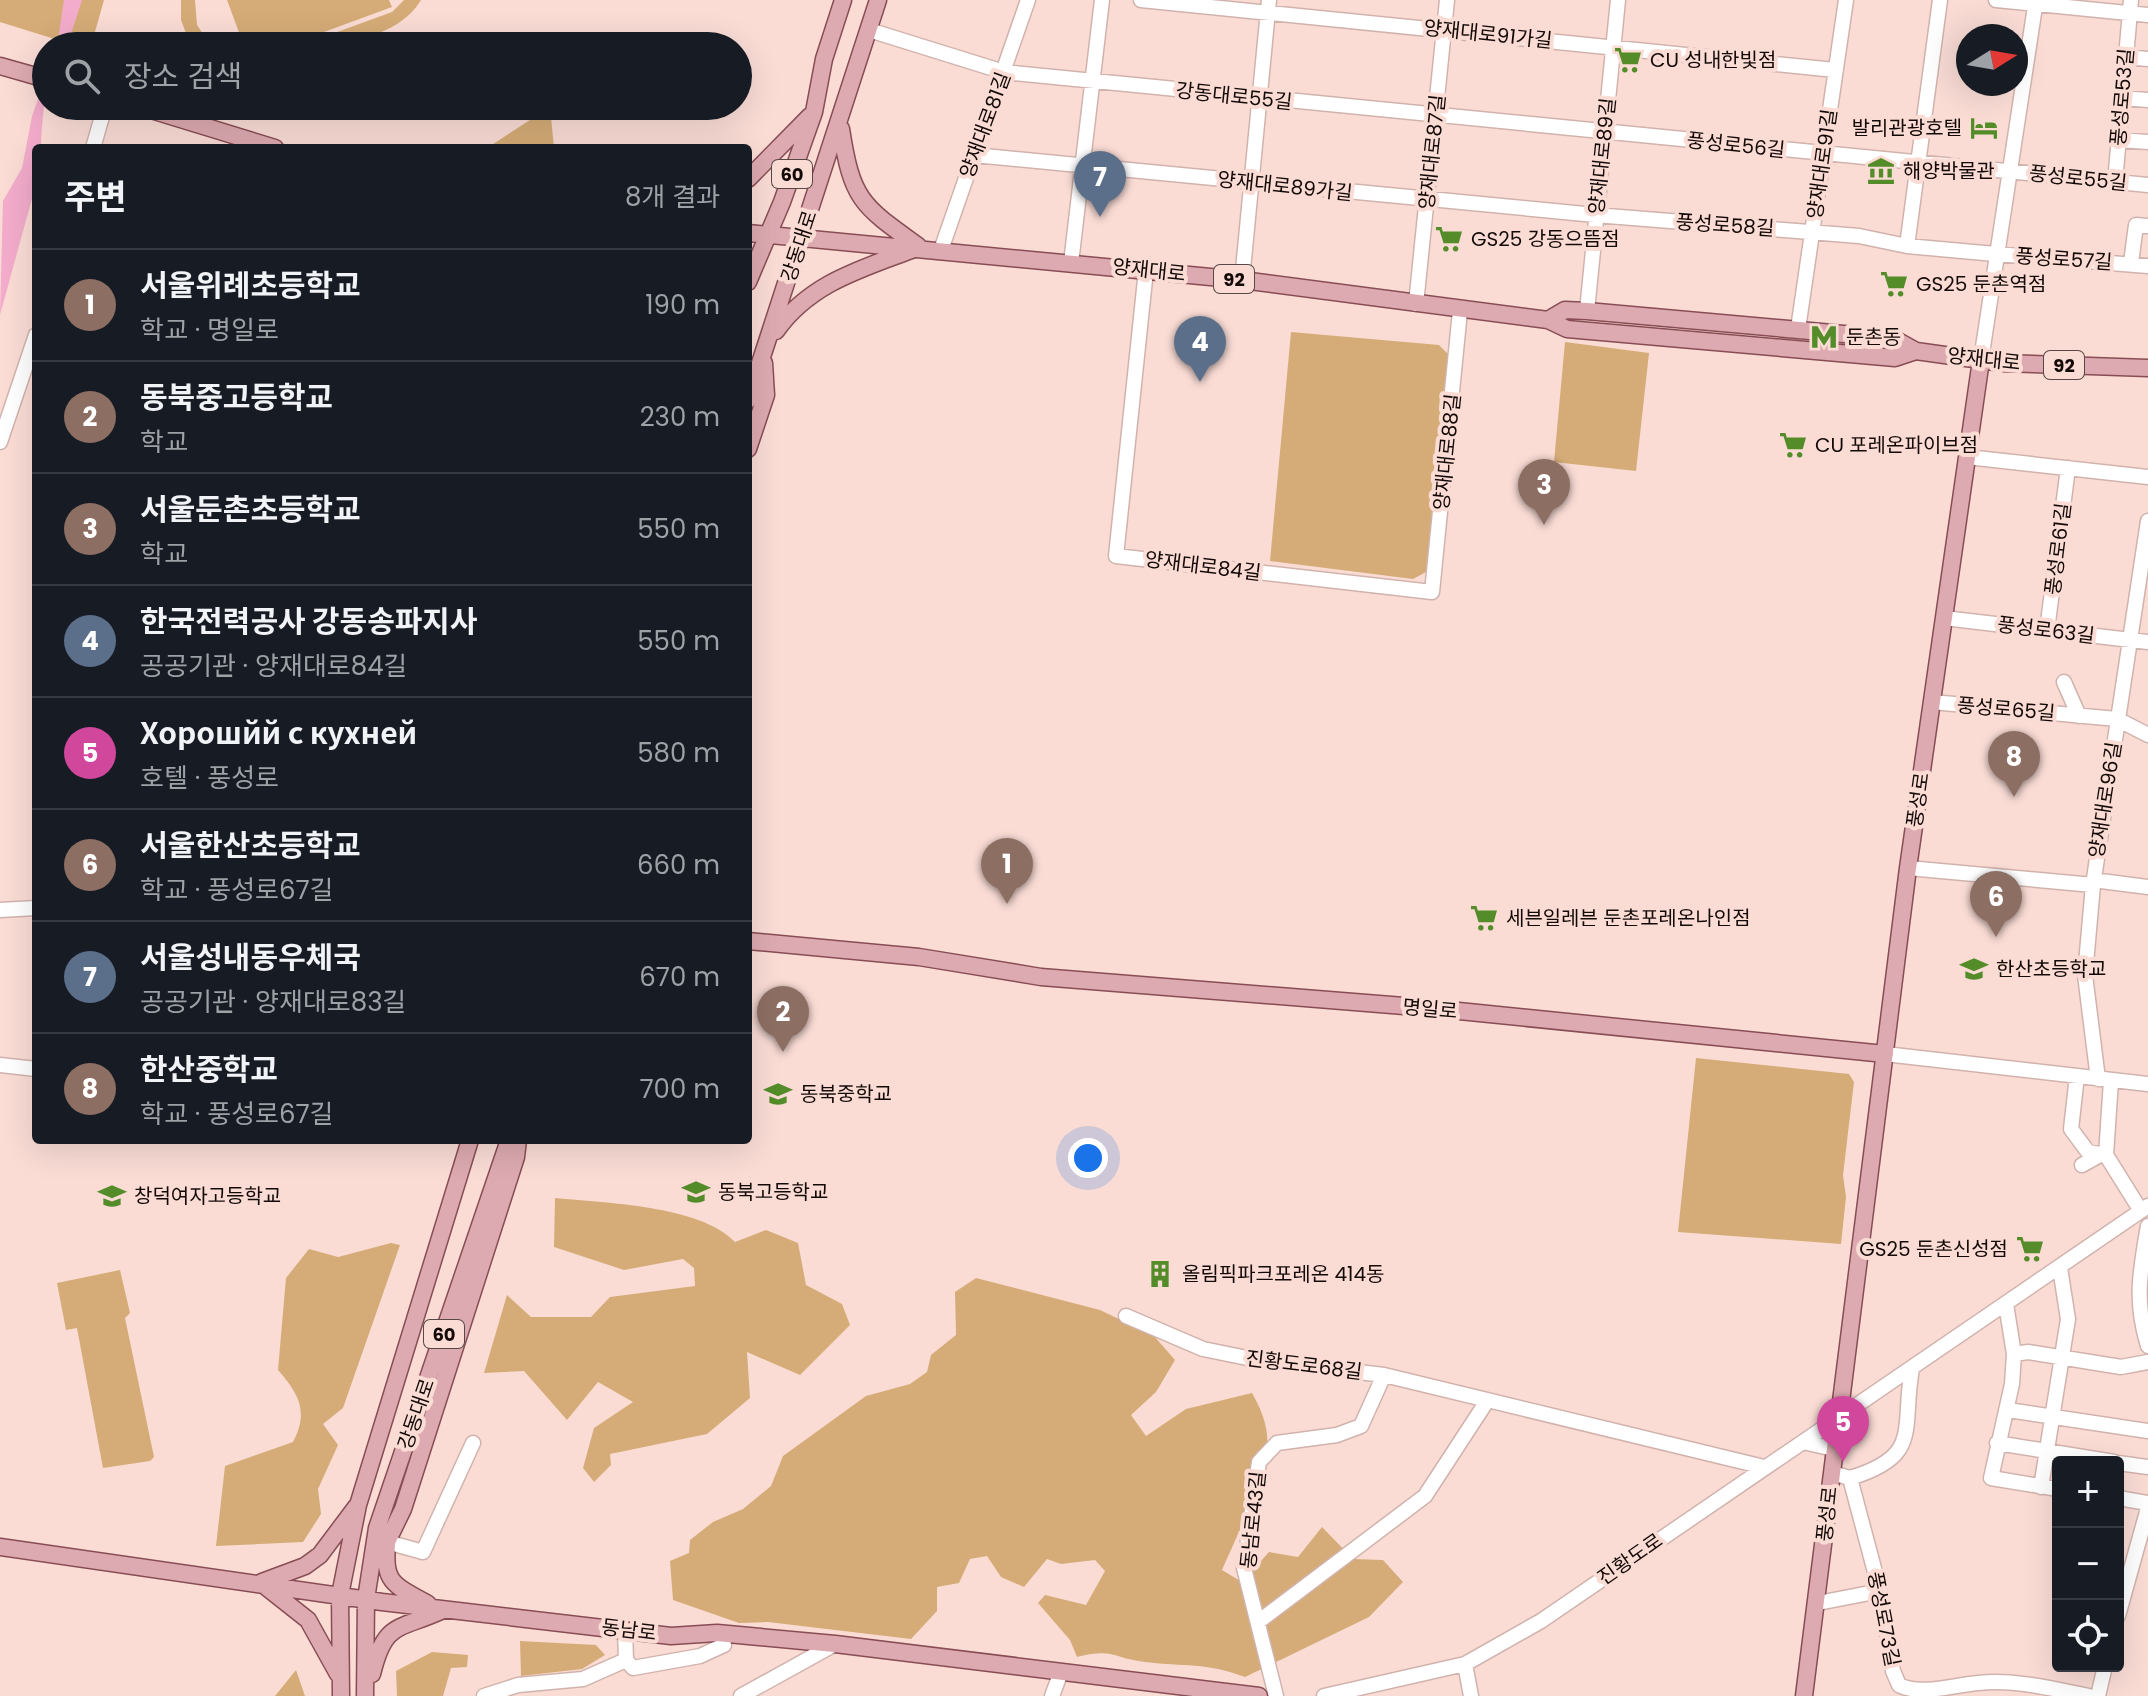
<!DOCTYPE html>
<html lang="ko">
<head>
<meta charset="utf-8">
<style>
  body { margin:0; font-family:Poppins,"Noto Sans KR",sans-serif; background:#20242c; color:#f1f3f6 }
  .controls { position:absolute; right:24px; bottom:24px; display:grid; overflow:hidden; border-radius:8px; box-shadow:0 8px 32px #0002 }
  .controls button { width:72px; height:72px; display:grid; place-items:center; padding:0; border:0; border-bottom:2px solid #363941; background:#171b24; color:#f1f3f6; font:40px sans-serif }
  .compass { position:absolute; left:1956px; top:24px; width:72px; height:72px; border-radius:50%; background:#171b24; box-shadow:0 8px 32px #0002; rotate:79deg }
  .you { position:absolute; left:1088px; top:1158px; width:28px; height:28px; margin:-20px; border:6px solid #fff; border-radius:50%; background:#1a73e8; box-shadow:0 0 0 12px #1a73e833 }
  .badge { display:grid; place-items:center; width:52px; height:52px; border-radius:50%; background:#1a73e8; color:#fff; font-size:26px; font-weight:700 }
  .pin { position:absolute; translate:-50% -66px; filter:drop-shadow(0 2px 4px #0008) }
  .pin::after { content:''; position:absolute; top:42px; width:28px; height:24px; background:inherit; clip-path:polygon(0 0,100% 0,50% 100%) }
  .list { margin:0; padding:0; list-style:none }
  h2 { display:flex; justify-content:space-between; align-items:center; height:104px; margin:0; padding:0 32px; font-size:34px }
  h2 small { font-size:26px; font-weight:400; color:#9ea1a6 }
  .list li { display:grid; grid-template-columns:52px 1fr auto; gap:24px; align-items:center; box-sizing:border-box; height:112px; padding:0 32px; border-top:2px solid #363941 }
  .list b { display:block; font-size:30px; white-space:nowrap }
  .list p { margin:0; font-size:26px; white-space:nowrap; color:#9ea1a6 }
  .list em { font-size:26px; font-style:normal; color:#9ea1a6 }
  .icon { flex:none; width:44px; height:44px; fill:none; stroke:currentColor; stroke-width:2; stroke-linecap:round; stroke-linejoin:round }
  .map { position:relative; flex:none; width:2148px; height:1696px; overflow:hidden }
  .search { position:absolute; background:#171b24; box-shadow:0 8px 32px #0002; left:32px; top:32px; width:720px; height:88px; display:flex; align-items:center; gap:20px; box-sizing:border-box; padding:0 28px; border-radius:44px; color:#9ea1a6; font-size:30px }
  .panel { position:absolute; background:#171b24; box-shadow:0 8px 32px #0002; left:32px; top:144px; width:720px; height:1000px; border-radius:8px }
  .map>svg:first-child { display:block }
  .green { fill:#d5ac77 }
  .water { fill:#f3accb }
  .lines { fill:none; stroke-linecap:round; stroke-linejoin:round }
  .minor-casing { stroke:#d1b3ad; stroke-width:17 }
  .major-casing { stroke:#884d54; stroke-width:19 }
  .minor { stroke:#fff; stroke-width:14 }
  .major { stroke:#ddaab1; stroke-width:16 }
  .labels { text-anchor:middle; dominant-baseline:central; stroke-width:8; stroke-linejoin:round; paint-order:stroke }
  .shield { fill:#fadcd5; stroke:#584845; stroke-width:2 }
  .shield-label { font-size:18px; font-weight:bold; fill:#130907 }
  .street-label { font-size:20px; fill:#130907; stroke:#fadcd5 }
  .poi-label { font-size:20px; fill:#130907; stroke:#fadcd5; text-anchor:start }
</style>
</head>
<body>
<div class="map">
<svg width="2148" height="1696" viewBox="0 0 2148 1696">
  <rect width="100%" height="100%" fill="#fadcd5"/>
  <path class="green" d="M0,0H104L91,46H77L0,22Z
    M181,0H195L197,25L211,46L190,44L181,20Z
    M227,0H389L392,7L286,46H244Z
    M404,0H421C399,38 339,46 299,46L392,12Z
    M550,107L554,148H487Z
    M1291,332L1439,345L1448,354L1426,572L1413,579L1270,561Z
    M1565,342L1649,353L1636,471L1554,462Z
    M1696,1058L1849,1074L1854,1082L1843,1175L1846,1197L1841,1244L1678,1232Z
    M555,1198C604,1203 700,1205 735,1242L766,1230L798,1243L806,1285L842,1304L850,1325L800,1375L747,1352L750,1398L707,1434L610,1454L611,1465L594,1482L583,1468L594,1428L633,1402L598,1382L567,1420L524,1371L484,1373L507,1295L531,1317H591L610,1297L695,1286L694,1268L683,1259L624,1270L554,1247Z
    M391,1243L400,1245L343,1408L323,1424L338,1445L318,1489L321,1514L303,1542L216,1546L225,1466L293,1442C309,1412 299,1394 278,1370L286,1278L309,1249L338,1257Z
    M120,1270L130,1313L125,1318L154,1457L150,1461L103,1468L77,1328L66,1330L57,1283Z
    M976,1278L1100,1310L1154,1336L1175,1360L1156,1392L1131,1415L1146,1436L1186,1409L1252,1393C1261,1409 1269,1427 1267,1447C1264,1481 1236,1538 1222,1570L1242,1582L1269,1552L1298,1557L1322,1527L1353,1559L1383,1560L1403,1582L1369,1617L1245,1677C1205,1662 1185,1667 1145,1662C1111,1658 1115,1648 1077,1657L1070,1640L1038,1603L1045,1595L1086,1605L1105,1571L1095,1560L1061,1564L1047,1559L1024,1587L1001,1577L987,1556L970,1559L959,1583L937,1587V1611L911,1639L768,1622L739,1623L673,1600L670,1561L689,1553L690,1540L713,1522L743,1509L771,1486L783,1456L866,1396L910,1384L927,1372L931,1355L956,1335L955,1292Z
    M520,1641L596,1645L605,1655L582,1669L521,1676Z
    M432,1652L468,1655L467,1667L451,1668L443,1696H397L396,1671Z
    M296,1670L305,1696H275Z"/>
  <path class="water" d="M64,0H82L67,46H57Z
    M46,77C46,102 41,122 41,148H36V184L0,315L3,201L22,168L32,116Z"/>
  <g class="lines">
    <g class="minor-casing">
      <path id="minor" d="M1141,0L1835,70
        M1996,0L2148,15
        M869,30L1004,72L2148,185
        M2126,57L2148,59
        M2122,98L2148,100
        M2119,140L2148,142
        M93,148L105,106
        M974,155L1595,215L1859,236L1907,246L1984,253L2148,266
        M2115,182L2131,0
        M1907,246L1940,0
        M941,250L1028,0
        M1071,263L1102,0
        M2131,263L2136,225L2148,226
        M1146,270L1116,556L1432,592L1460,311
        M1242,280L1269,0
        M1416,304L1447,0
        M1587,311L1618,0
        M1798,329L1846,0
        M1981,360L2036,0
        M0,442L36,335
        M1967,457L2148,477
        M1944,618L2148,642
        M2047,630L2068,468
        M2064,682L2079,716
        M1932,702L2117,719L2148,735
        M1908,868L2093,885
        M2093,880L2148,887
        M0,910L36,908
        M1885,1054L2148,1084
        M0,1065L36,1069
        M2077,1076L2071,1129L2088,1152L2106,1155
        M2098,1079L2085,975L2093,885L2148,521
        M2111,1081L2106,1155L2141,1211
        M2082,1165L2100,1155
        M2148,1226C2140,1272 2134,1301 2148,1346
        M2006,1304L2014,1354L2012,1384L1991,1478L2058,1489
        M1126,1316L1203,1349L1262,1361L1384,1375L1764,1467
        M2014,1354L2028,1352L2121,1367L2148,1362
        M2008,1410L2148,1431
        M1803,1442L1834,1449
        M1997,1443L2114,1462
        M2118,1463L2148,1467
        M1832,1473L1850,1478L1880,1591L1893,1671L1899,1685C1919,1696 1955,1685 1978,1683C2015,1679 2053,1689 2089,1696
        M1850,1478C1923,1456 1901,1429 1912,1369
        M2041,1487L2068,1319L2060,1268
        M2118,1498L2148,1503
        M387,1542L423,1552L473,1443
        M1818,1603L1880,1591
        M2118,1616L2148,1508
        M1258,1622L1425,1496L1487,1401
        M625,1629L626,1660L633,1668L700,1656L724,1645
        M1465,1664L1471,1696
        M484,1696L518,1685L583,1679L626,1660
        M741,1696L835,1644
        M1052,1696L1061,1672
        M1276,1696L1244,1568L1259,1462L1277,1443L1337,1435L1361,1426L1384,1375
        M1324,1696L1465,1664L1541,1621L2148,1206
        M2098,1696L2105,1666"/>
    </g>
    <g class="major-casing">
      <path id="major" d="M0,66L46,79
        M138,106L275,148
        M841,129C852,200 861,205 918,246
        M748,179L810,116
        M748,233L1242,280L1548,320L1567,329L1895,358L1916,351
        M748,282L782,202L814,112L824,59L843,0
        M1548,320L1565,310L1587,311L1877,337L1898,341L1916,351L2002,363L2148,368
        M776,331C810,283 861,269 914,249
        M748,400L878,0
        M748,449L766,395L764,363
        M748,941L919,957L1041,977L1429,1008L1885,1054
        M388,1533C383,1582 388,1582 428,1604
        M387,1542L403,1509L516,1157L518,1140
        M0,1547L382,1602L671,1636L717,1633L835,1644L1259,1696
        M262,1582L305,1566L320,1555L356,1507
        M265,1586L308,1620L338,1674
        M372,1674C385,1621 397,1631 443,1610
        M341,1696L340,1595L358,1505L470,1140
        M365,1696L366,1599L377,1528L509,1140
        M1804,1696L1908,868L1981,360"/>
    </g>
    <use href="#minor" class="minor"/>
    <use href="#major" class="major"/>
  </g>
  <defs>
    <g id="supermarket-bare" transform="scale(2.16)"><path d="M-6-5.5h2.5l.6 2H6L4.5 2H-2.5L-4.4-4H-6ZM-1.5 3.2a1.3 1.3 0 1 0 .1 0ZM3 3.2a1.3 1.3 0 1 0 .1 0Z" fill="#538c29" stroke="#fadcd5" stroke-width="2.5" paint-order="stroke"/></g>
    <g id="hotel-bare" transform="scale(2.16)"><path d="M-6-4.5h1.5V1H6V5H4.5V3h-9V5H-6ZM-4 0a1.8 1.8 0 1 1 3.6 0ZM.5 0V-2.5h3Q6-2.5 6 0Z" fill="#538c29" stroke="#fadcd5" stroke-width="2.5" paint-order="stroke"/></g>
    <g id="museum-bare" transform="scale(2.16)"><path d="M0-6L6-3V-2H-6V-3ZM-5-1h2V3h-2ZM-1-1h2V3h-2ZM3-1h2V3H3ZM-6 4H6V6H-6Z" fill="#538c29" stroke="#fadcd5" stroke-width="2.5" paint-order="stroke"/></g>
    <g id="metro-bare" transform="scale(2.16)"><path d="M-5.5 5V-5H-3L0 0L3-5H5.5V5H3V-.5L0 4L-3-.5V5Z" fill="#538c29" stroke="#fadcd5" stroke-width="2.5" paint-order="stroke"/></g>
    <g id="school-bare" transform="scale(2.16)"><path d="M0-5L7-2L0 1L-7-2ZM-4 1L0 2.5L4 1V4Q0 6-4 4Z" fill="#538c29" stroke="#fadcd5" stroke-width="2.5" paint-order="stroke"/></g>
    <g id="building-bare" transform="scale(2.16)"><path d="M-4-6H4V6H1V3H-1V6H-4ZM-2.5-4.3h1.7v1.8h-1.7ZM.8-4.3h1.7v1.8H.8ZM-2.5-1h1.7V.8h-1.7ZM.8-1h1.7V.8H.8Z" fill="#538c29" stroke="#fadcd5" stroke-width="2.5" paint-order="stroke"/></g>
  </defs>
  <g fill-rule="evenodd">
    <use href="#supermarket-bare" x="1628" y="60"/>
    <use href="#hotel-bare" x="1984" y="128"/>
    <use href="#museum-bare" x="1881" y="171"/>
    <use href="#supermarket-bare" x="1449" y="239"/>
    <use href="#supermarket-bare" x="1894" y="284"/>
    <use href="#metro-bare" x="1824" y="337"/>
    <use href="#supermarket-bare" x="1793" y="445"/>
    <use href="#supermarket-bare" x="1484" y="918"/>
    <use href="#school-bare" x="1974" y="969"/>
    <use href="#school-bare" x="778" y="1094"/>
    <use href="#school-bare" x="696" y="1192"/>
    <use href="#school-bare" x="112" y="1196"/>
    <use href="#supermarket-bare" x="2030" y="1249"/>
    <use href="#building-bare" x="1160" y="1274"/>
  </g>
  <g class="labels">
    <g class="shield">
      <rect x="772" y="160" width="40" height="28" rx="6"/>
      <rect x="1214" y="265" width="40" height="28" rx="6"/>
      <rect x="2044" y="351" width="40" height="28" rx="6"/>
      <rect x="424" y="1320" width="40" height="28" rx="6"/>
    </g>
    <g class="shield-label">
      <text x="792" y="174">60</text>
      <text x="1234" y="279">92</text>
      <text x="2064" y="365">92</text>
      <text x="444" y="1334">60</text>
    </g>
    <g class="street-label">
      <text transform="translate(1488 34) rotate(6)">양재대로91가길</text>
      <text transform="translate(1234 96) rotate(6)">강동대로55길</text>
      <text transform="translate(2122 97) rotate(-85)">풍성로53길</text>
      <text transform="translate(985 125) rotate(-70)">양재대로81길</text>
      <text transform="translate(1736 145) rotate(6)">풍성로56길</text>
      <text transform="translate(1432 152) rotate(-84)">양재대로87길</text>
      <text transform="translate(1602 156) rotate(-84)">양재대로89길</text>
      <text transform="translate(1822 164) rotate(-82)">양재대로91길</text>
      <text transform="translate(2078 178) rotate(6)">풍성로55길</text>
      <text transform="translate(1285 186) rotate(6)">양재대로89가길</text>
      <text transform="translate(1725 225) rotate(4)">풍성로58길</text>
      <text transform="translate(799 246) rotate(-72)">강동대로</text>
      <text transform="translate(2064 259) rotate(4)">풍성로57길</text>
      <text transform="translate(1149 270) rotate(6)">양재대로</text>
      <text transform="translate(1984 359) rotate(6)">양재대로</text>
      <text transform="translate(1447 452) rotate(-84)">양재대로88길</text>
      <text transform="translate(2058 549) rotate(-83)">풍성로61길</text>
      <text transform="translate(1203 566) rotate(7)">양재대로84길</text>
      <text transform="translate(2046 630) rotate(7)">풍성로63길</text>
      <text transform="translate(2006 709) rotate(5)">풍성로65길</text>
      <text transform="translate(1918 800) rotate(-82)">풍성로</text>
      <text transform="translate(2105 800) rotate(-81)">양재대로96길</text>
      <text transform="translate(1430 1009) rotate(5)">명일로</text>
      <text transform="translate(1304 1365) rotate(7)">진황도로68길</text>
      <text transform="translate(416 1414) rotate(-71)">강동대로</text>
      <text transform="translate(1827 1514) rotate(-84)">풍성로</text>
      <text transform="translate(1253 1520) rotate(-84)">동남로43길</text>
      <text transform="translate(1630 1559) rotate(-35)">진황도로</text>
      <text transform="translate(1884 1619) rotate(79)">풍성로73길</text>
      <text transform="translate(629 1630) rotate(7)">동남로</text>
    </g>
    <g class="poi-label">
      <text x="1650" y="60">CU 성내한빛점</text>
      <text x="1962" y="128" text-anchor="end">발리관광호텔</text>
      <text x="1903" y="171">해양박물관</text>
      <text x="1471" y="239">GS25 강동으뜸점</text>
      <text x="1916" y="284">GS25 둔촌역점</text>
      <text x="1846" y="337">둔촌동</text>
      <text x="1815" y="445">CU 포레온파이브점</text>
      <text x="1506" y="918">세븐일레븐 둔촌포레온나인점</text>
      <text x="1996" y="969">한산초등학교</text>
      <text x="800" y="1094">동북중학교</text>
      <text x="718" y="1192">동북고등학교</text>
      <text x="134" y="1196">창덕여자고등학교</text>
      <text x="2008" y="1249" text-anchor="end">GS25 둔촌신성점</text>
      <text x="1182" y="1274">올림픽파크포레온 414동</text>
    </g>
  </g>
</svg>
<div class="controls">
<button>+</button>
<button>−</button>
<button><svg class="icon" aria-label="locate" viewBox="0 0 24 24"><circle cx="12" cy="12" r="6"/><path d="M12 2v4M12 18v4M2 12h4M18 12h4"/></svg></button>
</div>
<svg class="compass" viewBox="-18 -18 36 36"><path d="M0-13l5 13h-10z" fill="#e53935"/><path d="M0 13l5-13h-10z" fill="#9ea1a6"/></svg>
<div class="you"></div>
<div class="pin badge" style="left:1007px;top:904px;background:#8d6e63">1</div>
<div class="pin badge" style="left:783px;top:1052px;background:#8d6e63">2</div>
<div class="pin badge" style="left:1544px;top:525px;background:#8d6e63">3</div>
<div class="pin badge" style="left:1200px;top:382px;background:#5c6f8a">4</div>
<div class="pin badge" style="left:1843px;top:1462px;background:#d1479c">5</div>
<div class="pin badge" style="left:1996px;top:937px;background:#8d6e63">6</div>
<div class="pin badge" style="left:1100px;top:217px;background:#5c6f8a">7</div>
<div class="pin badge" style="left:2014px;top:797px;background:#8d6e63">8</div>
<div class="search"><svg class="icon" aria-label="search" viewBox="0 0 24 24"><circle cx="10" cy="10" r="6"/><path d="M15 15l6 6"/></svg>장소 검색</div>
<section class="panel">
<h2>주변<small>8개 결과</small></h2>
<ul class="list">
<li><span class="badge" style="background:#8d6e63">1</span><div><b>서울위례초등학교</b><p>학교 · 명일로</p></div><em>190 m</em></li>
<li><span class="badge" style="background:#8d6e63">2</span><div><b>동북중고등학교</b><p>학교</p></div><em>230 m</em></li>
<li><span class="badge" style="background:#8d6e63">3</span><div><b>서울둔촌초등학교</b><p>학교</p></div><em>550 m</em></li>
<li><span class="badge" style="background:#5c6f8a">4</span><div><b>한국전력공사 강동송파지사</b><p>공공기관 · 양재대로84길</p></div><em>550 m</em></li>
<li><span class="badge" style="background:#d1479c">5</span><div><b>Хорошйй с кухней</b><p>호텔 · 풍성로</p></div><em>580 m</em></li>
<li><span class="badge" style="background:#8d6e63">6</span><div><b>서울한산초등학교</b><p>학교 · 풍성로67길</p></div><em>660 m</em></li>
<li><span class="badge" style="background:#5c6f8a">7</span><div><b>서울성내동우체국</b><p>공공기관 · 양재대로83길</p></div><em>670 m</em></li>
<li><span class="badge" style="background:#8d6e63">8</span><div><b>한산중학교</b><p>학교 · 풍성로67길</p></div><em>700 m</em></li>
</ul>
</section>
</div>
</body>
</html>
